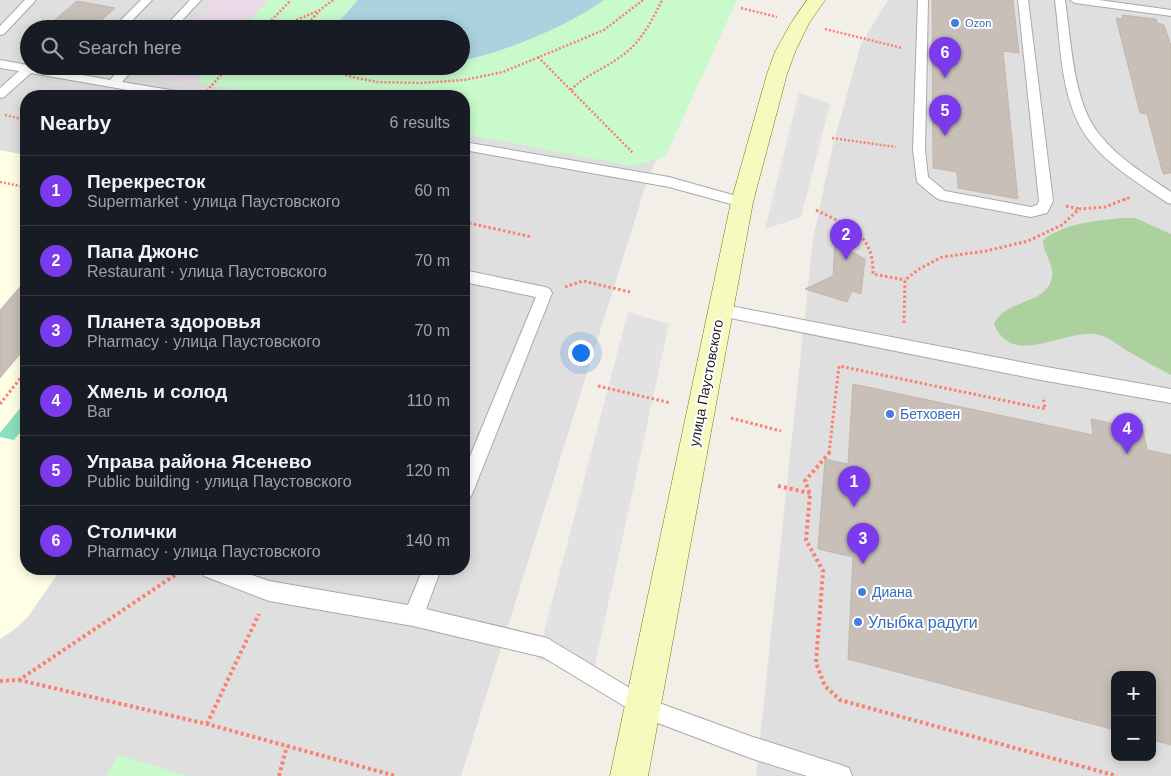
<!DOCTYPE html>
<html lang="en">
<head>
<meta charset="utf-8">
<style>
  body { margin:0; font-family:Helvetica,sans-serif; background:#20242c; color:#f1f3f6 }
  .controls { position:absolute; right:15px; bottom:15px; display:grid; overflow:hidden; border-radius:10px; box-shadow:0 2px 12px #0003 }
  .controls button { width:45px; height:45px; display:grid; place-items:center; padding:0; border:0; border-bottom:1px solid #363941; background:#171b24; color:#f1f3f6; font:25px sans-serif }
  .you { position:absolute; left:580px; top:352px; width:18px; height:18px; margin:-12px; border:4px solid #fff; border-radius:50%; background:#1a73e8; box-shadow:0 0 0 8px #1a73e833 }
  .badge { display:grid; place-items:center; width:32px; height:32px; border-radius:50%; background:#7c3aed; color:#fff; font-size:16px; font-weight:700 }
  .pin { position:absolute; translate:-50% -41px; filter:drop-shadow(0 1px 2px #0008) }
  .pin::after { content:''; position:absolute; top:26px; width:18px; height:15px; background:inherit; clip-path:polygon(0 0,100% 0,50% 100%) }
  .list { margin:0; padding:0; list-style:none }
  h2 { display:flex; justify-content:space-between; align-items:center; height:65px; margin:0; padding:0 20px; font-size:21px }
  h2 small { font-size:16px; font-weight:400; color:#9ea1a6 }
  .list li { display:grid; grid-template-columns:32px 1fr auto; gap:15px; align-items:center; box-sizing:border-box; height:70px; padding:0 20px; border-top:1px solid #363941 }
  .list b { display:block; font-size:19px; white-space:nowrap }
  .list p { margin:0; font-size:16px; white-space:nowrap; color:#9ea1a6 }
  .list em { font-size:16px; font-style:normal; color:#9ea1a6 }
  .icon { flex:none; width:28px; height:28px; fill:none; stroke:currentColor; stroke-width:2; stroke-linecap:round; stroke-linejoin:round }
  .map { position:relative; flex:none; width:1171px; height:776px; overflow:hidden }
  .search { position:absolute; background:#171b24; box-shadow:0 2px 12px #0003; left:20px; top:20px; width:450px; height:55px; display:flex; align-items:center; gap:12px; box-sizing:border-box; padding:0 18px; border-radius:28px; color:#9ea1a6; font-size:19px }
  .panel { position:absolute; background:#171b24; box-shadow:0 2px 12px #0003; left:20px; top:90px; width:450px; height:485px; border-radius:20px }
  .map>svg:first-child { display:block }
  .residential { fill:#e0dfdf; fill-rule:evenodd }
  .industrial { fill:#ebdbe8 }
  .education { fill:#ffffe5 }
  .forest { fill:#add19e }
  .park { fill:#c8facc }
  .pitch { fill:#88e0be }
  .parking { fill:#e2e2e2 }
  .water { fill:#aad3df }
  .building { fill:#c7bfb8; stroke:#c4b6ab }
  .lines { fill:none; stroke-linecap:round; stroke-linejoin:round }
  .lane-casing { stroke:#a9a9a9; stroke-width:2 }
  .secondary-casing { stroke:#707d05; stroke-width:1 }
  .path-far2 { stroke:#fa8072; stroke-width:2.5; stroke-dasharray:2 2; stroke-linecap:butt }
  .path-far1 { stroke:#fa8072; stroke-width:3; stroke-dasharray:2.5 2.5; stroke-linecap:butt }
  .path { stroke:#fa8072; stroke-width:4; stroke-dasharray:3 3; stroke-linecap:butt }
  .lane { fill:#fff; fill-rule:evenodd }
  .secondary { fill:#f7fabf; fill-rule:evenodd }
  .shop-dot { fill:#3f7fe0; stroke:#fff; stroke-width:2 }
  .labels { text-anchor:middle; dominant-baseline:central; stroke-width:4; stroke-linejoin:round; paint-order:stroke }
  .far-shop-label { font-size:11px; fill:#366cbe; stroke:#fff; text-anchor:start }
  .street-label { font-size:14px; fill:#222; stroke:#fff }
  .shop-label { font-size:14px; fill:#366cbe; stroke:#fff; text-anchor:start }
  .near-shop-label { font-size:16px; fill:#366cbe; stroke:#fff; text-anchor:start }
</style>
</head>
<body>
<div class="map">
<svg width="1171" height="776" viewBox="0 0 1171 776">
  <rect width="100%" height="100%" fill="#f2efe9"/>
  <path class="residential" d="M0,0H731L648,178L461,776H0ZM29,29H461V66H29ZM26,96H464V569H26Z
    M888,0H1171V776H756L813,239L833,145L861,44ZM1115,675H1152V757H1115Z"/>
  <path class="industrial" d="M214,0H268L243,29H187Z
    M151,66H210L196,82L144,74Z"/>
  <path class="education" d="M0,150L26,155V569H61L27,618L15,629L0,639Z"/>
  <path class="forest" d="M1121,218H1135L1171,234V375C1158,368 1144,361 1131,353C1120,347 1107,335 1094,334C1062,331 1012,368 994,324C1004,299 1048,305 1052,277C1054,264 1043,253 1043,240C1065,223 1095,221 1121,218Z"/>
  <path class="park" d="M268,0H737L665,157L632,166L464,134V96H270L196,82L210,66H461V29H243Z
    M118,755L188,776H107Z"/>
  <path class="pitch" d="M26,401V425L14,440L0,437V433Z"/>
  <path class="parking" d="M799,93L830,104L801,217L765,229Z
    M628,312L669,324L593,674L537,659Z"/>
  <path class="water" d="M358,0H604C568,26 505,52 461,61V29H337L336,25Z"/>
  <path class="building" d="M932,0H1013L1019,53L1003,51L1018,199L958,188L957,172L933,168Z
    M77,1L115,8L92,29H44Z
    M1122,15L1156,19L1157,23L1164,25L1171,46V173L1163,174L1147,114L1140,113L1116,18L1123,19Z
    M835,242L865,259L861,294L852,291L847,302L805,289L833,276Z
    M26,280V347L0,378V310Z
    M853,384L1093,435L1091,419L1143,430L1147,450L1171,455V745L1152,740V675H1115V730L848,659L853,557L818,549L825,459L848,464Z"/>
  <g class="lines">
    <g class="lane-casing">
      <path id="lane" d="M25,0H36L4,34L0,35V26Z
        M141,0H152L124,29H112Z
        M190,0H201L174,29H163Z
        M918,0H928L925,150L928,177L945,191L1031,207L1037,205L1039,201L1018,0H1028L1053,201L1047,213L1031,217L941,200L936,198L917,182L913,150Z
        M1055,0H1065C1071,40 1073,104 1100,135C1119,159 1146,175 1171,192V204L1166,202C1140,184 1109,166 1089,140C1060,102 1061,46 1055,0Z
        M1070,0H1099L1171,10V16L1075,3Z
        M0,60L110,80L123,66H136L122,82L182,92L188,96H162L31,73L4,97L0,98V88L19,71L0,68Z
        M464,142L669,177L747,199L749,202L747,205L742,207L669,187L464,150Z
        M464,270L545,287L550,289L552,293L473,492L470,498L464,500V471L536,297L464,282Z
        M720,304L1041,366L1171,389V403L1041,380L720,316L715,314L712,310L715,306Z
        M202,569H235L269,581L408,605L423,569H441L426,609L547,638L648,699L750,736L841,765L849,768L852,776H807L750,758L642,717L543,657L413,626L269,601L204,576Z"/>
    </g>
    <g class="secondary-casing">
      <path id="secondary" d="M807,0H825L809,23L795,52L787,74L753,202L648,776H610L731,202L767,74L775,52L791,23Z"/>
    </g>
    <path class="path-far2" d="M741,8L777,17
      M263,29L291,0
      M274,29L320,10
      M303,29L320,10L333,0
      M825,29L902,48
      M538,57L633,153
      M323,66L352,77L377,82L421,83L464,80L503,72L604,30L643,0
      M571,90C585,75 604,69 620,57C640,44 652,21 662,0
      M204,94L229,66
      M5,115L26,120
      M832,138L896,147
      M0,182L26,187
      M1124,200L1131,197"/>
    <path class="path-far1" d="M1066,206L1079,209
      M816,210C848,226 874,233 873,274L905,280
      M464,222L532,237
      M565,287L583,281L630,292
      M904,323L905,280L919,269L942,257L986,251L1028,241L1062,225L1079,209L1105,207L1128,198
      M598,386L671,403
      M0,404L26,371
      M731,418L781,431
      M829,453L839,366L1045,409L1043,397"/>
    <path class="path" d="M830,452L805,481L810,494L806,540L823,571L816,663L825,686L840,700L1117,776
      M778,486L810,493
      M19,680L207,724L396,776
      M0,681L19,680L184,569
      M207,724L259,614
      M279,776L287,746"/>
    <use href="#lane" class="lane"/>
    <use href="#secondary" class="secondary"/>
  </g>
  <g class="shop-dot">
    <circle cx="955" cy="23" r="5"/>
    <circle cx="890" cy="414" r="5"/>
    <circle cx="862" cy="592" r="5"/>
    <circle cx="858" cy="622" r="5"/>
  </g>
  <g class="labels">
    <g class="far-shop-label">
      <text x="965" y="23">Ozon</text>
    </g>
    <g class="street-label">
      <text transform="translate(706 383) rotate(-79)">улица Паустовского</text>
    </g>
    <g class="shop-label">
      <text x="900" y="414">Бетховен</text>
      <text x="872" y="592">Диана</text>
    </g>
    <g class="near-shop-label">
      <text x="868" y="622">Улыбка радуги</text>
    </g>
  </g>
</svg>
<div class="controls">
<button>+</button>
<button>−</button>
</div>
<div class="you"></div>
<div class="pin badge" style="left:854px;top:507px">1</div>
<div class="pin badge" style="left:846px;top:260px">2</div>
<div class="pin badge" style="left:863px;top:564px">3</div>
<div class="pin badge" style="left:1127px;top:454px">4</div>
<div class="pin badge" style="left:945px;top:136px">5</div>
<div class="pin badge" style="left:945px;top:78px">6</div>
<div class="search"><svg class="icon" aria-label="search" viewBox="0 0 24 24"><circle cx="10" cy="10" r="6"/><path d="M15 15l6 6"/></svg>Search here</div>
<section class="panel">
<h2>Nearby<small>6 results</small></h2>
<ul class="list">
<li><span class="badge">1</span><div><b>Перекресток</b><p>Supermarket · улица Паустовского</p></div><em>60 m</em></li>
<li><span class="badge">2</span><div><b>Папа Джонс</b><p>Restaurant · улица Паустовского</p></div><em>70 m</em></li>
<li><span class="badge">3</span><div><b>Планета здоровья</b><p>Pharmacy · улица Паустовского</p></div><em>70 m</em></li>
<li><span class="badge">4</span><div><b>Хмель и солод</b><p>Bar</p></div><em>110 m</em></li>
<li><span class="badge">5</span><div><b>Управа района Ясенево</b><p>Public building · улица Паустовского</p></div><em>120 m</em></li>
<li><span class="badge">6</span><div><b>Столички</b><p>Pharmacy · улица Паустовского</p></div><em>140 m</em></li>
</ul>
</section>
</div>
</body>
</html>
